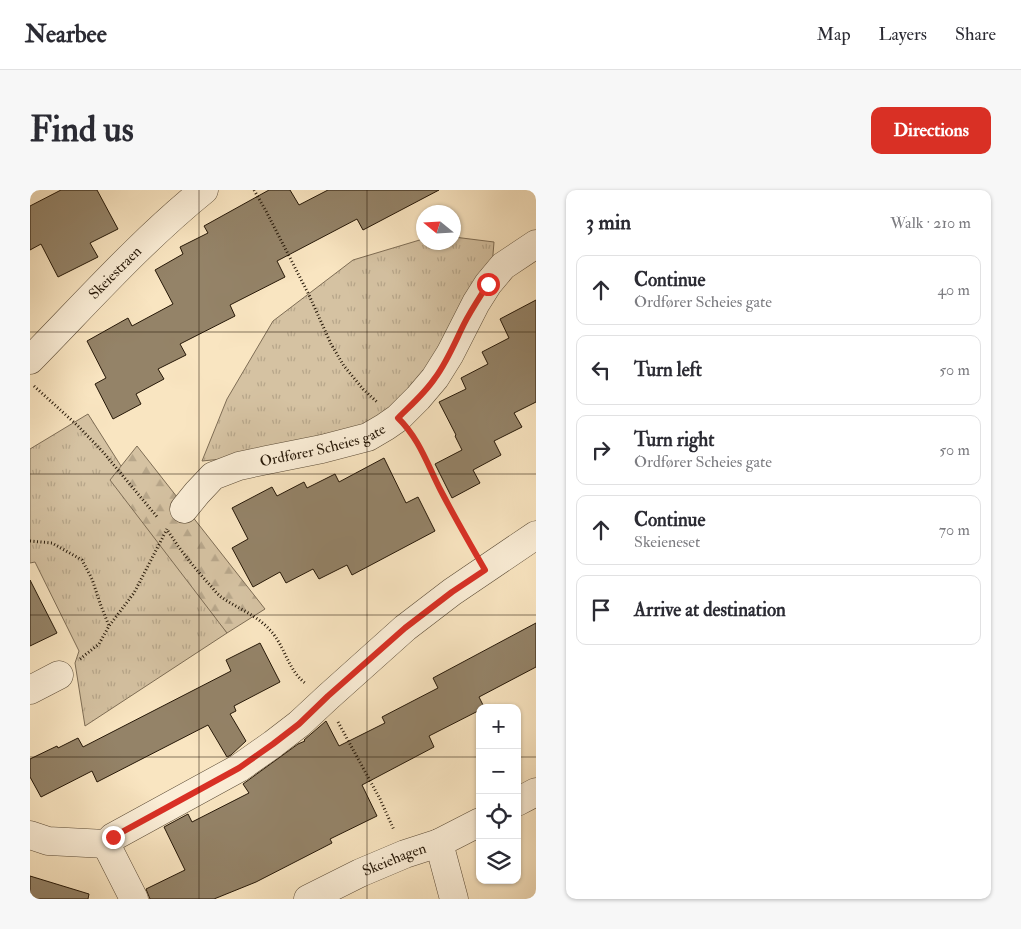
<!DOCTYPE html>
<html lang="en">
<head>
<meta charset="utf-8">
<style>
  body { margin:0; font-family:"IM FELL Double Pica",serif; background:#f7f7f7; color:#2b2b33 }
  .controls { position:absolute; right:15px; bottom:15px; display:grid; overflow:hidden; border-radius:10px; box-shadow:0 1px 4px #0004 }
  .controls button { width:45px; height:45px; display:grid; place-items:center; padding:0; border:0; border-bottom:1px solid #e1e1e2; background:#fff; color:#2b2b33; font:25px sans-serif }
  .compass { position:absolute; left:386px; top:15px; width:45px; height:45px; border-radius:50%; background:#fff; box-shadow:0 1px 4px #0004; rotate:288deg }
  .stop { position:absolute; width:15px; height:15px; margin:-11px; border:4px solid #d93025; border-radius:50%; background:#fff }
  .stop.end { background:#d93025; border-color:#fff; box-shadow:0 1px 5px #0008 }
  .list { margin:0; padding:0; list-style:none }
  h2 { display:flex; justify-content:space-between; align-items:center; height:65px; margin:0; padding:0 20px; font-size:21px }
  h2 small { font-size:16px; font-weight:400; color:#7c7c81 }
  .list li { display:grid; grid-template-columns:32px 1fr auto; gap:15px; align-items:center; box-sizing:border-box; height:70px; margin:0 10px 10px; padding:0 10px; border:1px solid #e1e1e2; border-radius:10px }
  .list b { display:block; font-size:19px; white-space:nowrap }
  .list p { margin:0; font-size:16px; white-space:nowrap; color:#7c7c81 }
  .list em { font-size:16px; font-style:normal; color:#7c7c81 }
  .icon { flex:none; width:28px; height:28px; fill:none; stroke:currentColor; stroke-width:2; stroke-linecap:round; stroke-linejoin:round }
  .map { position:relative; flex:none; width:506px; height:709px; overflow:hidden; border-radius:10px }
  header { display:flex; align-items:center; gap:30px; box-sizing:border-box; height:70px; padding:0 25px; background:#fff; border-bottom:1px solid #e1e1e2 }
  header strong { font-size:24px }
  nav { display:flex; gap:28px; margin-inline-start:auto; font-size:18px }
  .intro { display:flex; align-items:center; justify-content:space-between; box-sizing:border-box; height:120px; padding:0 30px }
  h1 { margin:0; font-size:35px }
  .button { padding:12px 22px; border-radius:10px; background:#d93025; color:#fff; font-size:18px; font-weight:700 }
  main { display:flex; gap:30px; padding:0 30px }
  aside { flex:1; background:#fff; border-radius:10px; box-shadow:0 1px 4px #0004 }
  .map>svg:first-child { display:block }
  .grass { fill:url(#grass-tufts); stroke:#7e6d55 }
  .forest { fill:url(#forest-firs); stroke:#7e6d55 }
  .building { fill:#948368; stroke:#261808 }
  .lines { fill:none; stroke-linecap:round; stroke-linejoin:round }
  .minor-casing { stroke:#5b4b36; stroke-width:29 }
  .tertiary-casing { stroke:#5b4b36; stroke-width:29 }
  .path { stroke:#261808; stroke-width:3; stroke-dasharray:1 2.5; stroke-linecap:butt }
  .minor { stroke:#fbeed7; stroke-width:28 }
  .tertiary { stroke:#fbeed7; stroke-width:28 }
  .route { stroke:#d93025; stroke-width:6 }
  .grid { fill:none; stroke:#261808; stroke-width:1; stroke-opacity:0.55 }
  .labels { text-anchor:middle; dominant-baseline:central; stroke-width:5; stroke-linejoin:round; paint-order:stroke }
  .street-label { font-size:15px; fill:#261808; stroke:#fbeed7 }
</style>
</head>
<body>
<header>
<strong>Nearbee</strong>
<nav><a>Map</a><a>Layers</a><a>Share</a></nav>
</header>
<div class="intro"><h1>Find us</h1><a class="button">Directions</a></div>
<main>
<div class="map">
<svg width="506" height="709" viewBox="0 0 506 709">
  <defs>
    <pattern id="grass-tufts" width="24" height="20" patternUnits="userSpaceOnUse" patternTransform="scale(1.25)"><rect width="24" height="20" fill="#d5c2a2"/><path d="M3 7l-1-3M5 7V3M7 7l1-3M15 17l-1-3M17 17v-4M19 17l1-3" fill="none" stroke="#b7a68a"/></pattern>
    <pattern id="forest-firs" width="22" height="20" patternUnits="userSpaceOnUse" patternTransform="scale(1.25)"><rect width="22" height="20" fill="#d5c2a2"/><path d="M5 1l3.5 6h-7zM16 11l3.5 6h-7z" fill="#b7a68a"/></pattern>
  </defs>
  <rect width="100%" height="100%" fill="#f9e5c1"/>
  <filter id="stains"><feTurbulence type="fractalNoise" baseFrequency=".004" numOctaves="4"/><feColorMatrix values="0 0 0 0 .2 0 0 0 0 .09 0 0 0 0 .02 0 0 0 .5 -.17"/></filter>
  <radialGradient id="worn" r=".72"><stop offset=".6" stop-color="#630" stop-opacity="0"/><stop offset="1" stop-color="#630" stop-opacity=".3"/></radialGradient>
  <path class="grass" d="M424,47L464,52L462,77L406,166L387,192L338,236L232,265L172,271L197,209L243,131L323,70L393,49V52H423Z
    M58,224L197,443L55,536L45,473L49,461L5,372L0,373V259Z"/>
  <path class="forest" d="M107,256L235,419L197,443L80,290Z"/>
  <path class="building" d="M31,0H67L88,39L60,53L68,67L28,87L11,54L0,60V16Z
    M239,0H260L269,15L298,0H409L333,40L327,29L247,71L255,87L200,115L205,126L150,154L156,165L128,179L134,189L106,204L111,214L83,229L65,194L76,188L57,151L98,128L102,136L143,114L125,80L153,64L150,57L178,43L174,36Z
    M506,110V212L484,223L492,237L464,251L471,265L443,280L450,293L422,308L405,274L432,260L425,246L426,245L409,212L436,199L431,188L458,174L452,162L479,148L470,129Z
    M354,268L376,313L388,307L405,341L322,385L317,375L289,389L283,379L256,393L250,382L223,397L202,358L218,349L202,318L242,297L247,306L274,292L277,298L305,284L309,292Z
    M0,390L27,443L0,456Z
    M506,433V477L449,507L454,517L450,518V520L399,546L404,557L332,595L347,626L300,649L302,653L226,692L184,709H120L116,699L155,680L134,637L158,624L162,632L219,603L213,594L268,554L275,551L274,550L296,531L309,556L355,533L352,527L408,498L403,488Z
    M230,453L250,492L204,516L206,521L200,524L216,551L201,565L197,567L178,535L67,592L62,581L11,607L0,587V569L27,556L28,558L48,548L53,557L201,481L196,470Z
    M0,686L59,704L58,709H0Z"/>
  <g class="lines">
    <g class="minor-casing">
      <g id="minor">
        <path id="s1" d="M0,170C57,112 111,51 174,0"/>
        <path id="s2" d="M154,319L167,303L183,286L209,276L237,270L292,259L338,247L355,237L368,228L388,208L405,188L420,164L446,113L458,94L473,76L506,54"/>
        <path d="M0,500L29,485"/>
        <path d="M0,645L18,651L76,654L83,647L209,578L243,554L269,534L298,507L375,438L422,402L506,345"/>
        <path d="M76,654L104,709"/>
        <path id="s3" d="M278,709L330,683L375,664L409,653"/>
      </g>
    </g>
    <g class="tertiary-casing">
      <path id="tertiary" d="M487,612L506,602
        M424,709L409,653L450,632"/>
    </g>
    <path class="path" d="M224,0L236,21L279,105L301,154L314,176L333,199L347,212
      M4,196L48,236L73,262L128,328
      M385,249L441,357
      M138,341C150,360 163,376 178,393C182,397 186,403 191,407C207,418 226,425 239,439C255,455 257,479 275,493
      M0,351L22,353L52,370L62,389L71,416L79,436
      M50,469L69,454L79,436L104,403L137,339
      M308,532L350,609L364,640"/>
    <use href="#minor" class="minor"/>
    <use href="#tertiary" class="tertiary"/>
  </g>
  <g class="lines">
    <path class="route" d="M83,647L209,578L243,554L269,534L298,506L375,438L422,402L455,380C440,354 425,328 411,301C398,276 389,248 368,228C381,215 395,203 405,188C417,172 425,152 434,134C441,120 450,107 458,94"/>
  </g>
  <path class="grid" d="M169,0V709M337,0V709M0,142H506M0,284H506M0,425H506M0,567H450M487,567H506"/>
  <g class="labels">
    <g class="street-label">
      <text stroke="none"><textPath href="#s1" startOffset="122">Skeiestraen</textPath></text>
      <text stroke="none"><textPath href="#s2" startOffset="158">Ordfører Scheies gate</textPath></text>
      <text stroke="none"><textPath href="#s3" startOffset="95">Skeiehagen</textPath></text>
    </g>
  </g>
  <rect width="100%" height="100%" filter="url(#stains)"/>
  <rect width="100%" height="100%" fill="url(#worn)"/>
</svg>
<div class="controls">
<button>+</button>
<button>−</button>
<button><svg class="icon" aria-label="locate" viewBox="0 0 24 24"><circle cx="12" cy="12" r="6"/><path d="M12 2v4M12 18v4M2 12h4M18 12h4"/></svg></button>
<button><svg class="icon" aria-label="layers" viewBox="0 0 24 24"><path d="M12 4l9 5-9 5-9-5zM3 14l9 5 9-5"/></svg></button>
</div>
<svg class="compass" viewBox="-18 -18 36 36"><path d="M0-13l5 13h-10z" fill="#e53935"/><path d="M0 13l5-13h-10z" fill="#7c7c81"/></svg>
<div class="stop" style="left:458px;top:94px"></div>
<div class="stop end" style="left:83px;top:647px"></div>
</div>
<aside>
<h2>3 min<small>Walk · 210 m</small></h2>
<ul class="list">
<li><svg class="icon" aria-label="ahead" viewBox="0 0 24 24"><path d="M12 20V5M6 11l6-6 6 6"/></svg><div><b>Continue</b><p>Ordfører Scheies gate</p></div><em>40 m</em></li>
<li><svg class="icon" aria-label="left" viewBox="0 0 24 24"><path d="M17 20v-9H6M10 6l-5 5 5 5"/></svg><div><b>Turn left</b></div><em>50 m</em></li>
<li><svg class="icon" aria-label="right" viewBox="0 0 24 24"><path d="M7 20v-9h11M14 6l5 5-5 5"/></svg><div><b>Turn right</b><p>Ordfører Scheies gate</p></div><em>50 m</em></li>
<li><svg class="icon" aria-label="ahead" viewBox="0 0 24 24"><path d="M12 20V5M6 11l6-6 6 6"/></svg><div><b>Continue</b><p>Skeieneset</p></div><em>70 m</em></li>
<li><svg class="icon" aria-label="arrive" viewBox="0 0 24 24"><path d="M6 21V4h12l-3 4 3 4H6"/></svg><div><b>Arrive at destination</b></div></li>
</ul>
</aside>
</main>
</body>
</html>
